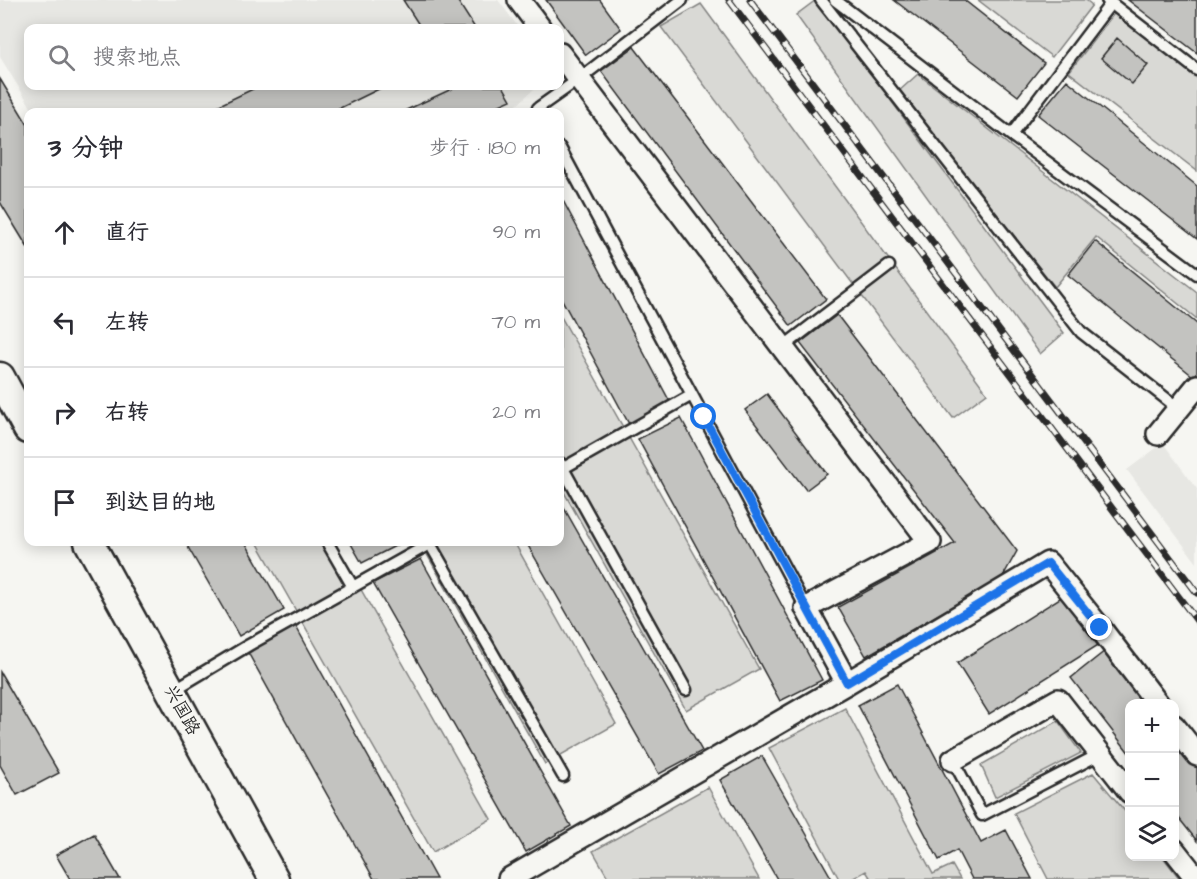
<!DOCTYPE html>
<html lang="zh">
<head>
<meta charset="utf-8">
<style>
  body { margin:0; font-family:"Architects Daughter","LXGW WenKai TC",sans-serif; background:#f7f7f7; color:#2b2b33 }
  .controls { position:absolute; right:18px; bottom:18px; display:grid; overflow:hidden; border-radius:12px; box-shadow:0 3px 15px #0003 }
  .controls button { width:54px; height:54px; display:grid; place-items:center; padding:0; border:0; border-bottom:2px solid #e1e1e2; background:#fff; color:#2b2b33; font:30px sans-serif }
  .stop { position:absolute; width:18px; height:18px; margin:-14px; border:4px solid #1a73e8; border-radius:50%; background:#fff }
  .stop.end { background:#1a73e8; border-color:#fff; box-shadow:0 2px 6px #0008 }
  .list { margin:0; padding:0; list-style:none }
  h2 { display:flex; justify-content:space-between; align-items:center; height:78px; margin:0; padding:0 24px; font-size:26px }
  h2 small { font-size:20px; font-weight:400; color:#7c7c81 }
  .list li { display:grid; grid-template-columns:39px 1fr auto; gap:18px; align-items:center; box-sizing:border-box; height:90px; padding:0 24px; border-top:2px solid #e1e1e2 }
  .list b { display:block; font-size:22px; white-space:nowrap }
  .list em { font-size:20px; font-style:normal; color:#7c7c81 }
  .icon { flex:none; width:33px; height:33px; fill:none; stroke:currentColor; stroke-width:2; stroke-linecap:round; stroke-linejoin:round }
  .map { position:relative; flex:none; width:1197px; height:879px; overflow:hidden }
  .search { position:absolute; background:#fff; box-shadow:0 3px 15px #0003; left:24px; top:24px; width:540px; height:66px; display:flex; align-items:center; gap:15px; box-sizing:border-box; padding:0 21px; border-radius:12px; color:#7c7c81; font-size:22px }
  .panel { position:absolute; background:#fff; box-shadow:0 3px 15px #0003; left:24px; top:108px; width:540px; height:438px; border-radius:12px }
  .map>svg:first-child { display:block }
  .built { fill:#e7e7e3 }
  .green { fill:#d9d9d5; stroke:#828280; stroke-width:1.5 }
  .building { fill:#c3c3c0; stroke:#2b2b2b; stroke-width:1.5 }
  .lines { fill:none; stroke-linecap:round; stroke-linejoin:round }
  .lane-casing { stroke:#2b2b2b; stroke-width:15 }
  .street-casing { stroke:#2b2b2b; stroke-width:26 }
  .secondary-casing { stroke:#2b2b2b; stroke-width:33 }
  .lane { stroke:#f6f6f2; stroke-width:10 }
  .street { stroke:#f6f6f2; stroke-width:21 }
  .secondary { stroke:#f6f6f2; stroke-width:28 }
  .rail-casing { stroke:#2b2b2b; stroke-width:7 }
  .rail { stroke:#f6f6f2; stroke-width:4.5; stroke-dasharray:14; stroke-linecap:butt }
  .route { stroke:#1a73e8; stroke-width:8 }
  .labels { text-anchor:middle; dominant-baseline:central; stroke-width:4.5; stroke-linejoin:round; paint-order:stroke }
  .street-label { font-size:18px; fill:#2b2b2b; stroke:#f6f6f2 }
</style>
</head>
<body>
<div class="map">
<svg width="1197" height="879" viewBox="0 0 1197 879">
  <rect width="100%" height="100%" fill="#f6f6f2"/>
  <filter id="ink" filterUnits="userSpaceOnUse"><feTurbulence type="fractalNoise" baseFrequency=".0167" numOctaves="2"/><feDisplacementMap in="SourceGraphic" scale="12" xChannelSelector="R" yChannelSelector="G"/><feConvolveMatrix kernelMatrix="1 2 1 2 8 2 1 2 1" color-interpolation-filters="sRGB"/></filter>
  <g filter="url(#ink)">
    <path class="built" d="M0,0H498L519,28H28V86H537L512,110L506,112H34L0,57Z
      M1163,443L1197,489V563L1127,470Z"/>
    <path class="green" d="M816,0L1064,333L1040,354L796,15Z
      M978,0H1086L1092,5L1052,57Z
      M701,4L987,393L953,418L661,27Z
      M1116,11L1197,73V171L1069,72Z
      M918,74L1197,292V319L1096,237L1055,287L898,92Z
      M560,315L759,669L686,710L560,485Z
      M257,542H334L491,819L433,852Z
      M420,542H514L616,724L545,764Z
      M845,708L933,874L952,865L960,879H871L866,871L852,879H839L769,748Z
      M1058,721L1081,753L995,797L981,765Z
      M1093,773L1129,816L1130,856L1163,857L1180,879H1048L1014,813Z
      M708,787L759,879H609L593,851Z"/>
    <path class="building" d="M403,0H457L475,28H421Z
      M546,0H600L621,29L586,55Z
      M894,0H964L1044,63L1018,96Z
      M1128,0H1196L1197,1V53Z
      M1117,38L1148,65L1132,84L1101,58Z
      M634,47L826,299L791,326L601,71Z
      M0,79L28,125V248L0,202Z
      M1067,80L1197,186V239L1038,115Z
      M259,86H385L332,112H205Z
      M458,86H503L511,100L484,112H402Z
      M560,195L670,402L629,424L560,296Z
      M1095,241L1197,324V373L1194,377L1068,275Z
      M837,315L1017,551L1002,578L866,656L838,607L955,543L800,343Z
      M767,394L827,474L806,490L745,410Z
      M681,418L822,680L780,701L638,439Z
      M560,501L702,751L659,774L526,542H560Z
      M185,542H245L284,610L239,636Z
      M350,542H403L362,563Z
      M421,559L571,826L526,852L373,583Z
      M1071,591L1103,642L989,714L957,663Z
      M294,623L436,879H374L246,649Z
      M1110,647L1153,704H1130V754L1071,678Z
      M0,672L59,773L17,795L0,765Z
      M897,684L981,843L1006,830L1032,879H972L957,850L939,860L858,705Z
      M1174,731L1197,760V841L1174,812Z
      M762,756L832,879H777L720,780Z
      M94,834L120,879H70L56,855Z"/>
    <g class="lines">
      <g class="lane-casing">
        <path id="lane" d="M821,0L1081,332L1178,408
          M835,0L1011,135L1197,274
          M1107,0L1197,70
          M540,112L538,108L579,79L682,0
          M1011,135L1111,3
          M560,148L806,608
          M783,347L889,266
          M560,463L686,690
          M560,470L692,395
          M327,542L353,587
          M429,542L563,776
          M172,691L249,645L433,542
          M953,760L982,815L1100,754"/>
      </g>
      <g class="street-casing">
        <path id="street" d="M519,0L540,28
          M560,54L930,542L806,608L847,683
          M1158,434L1197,386
          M1174,726L1197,755
          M953,760L1058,700L1130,792
          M1174,850L1197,879
          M509,879L847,683L1048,563L1100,628L1158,704"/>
      </g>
      <g class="secondary-casing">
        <path id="secondary" d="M0,377L28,429
          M89,542L274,879"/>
      </g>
      <use href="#lane" class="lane"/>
      <use href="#street" class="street"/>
      <use href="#secondary" class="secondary"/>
      <g class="rail-casing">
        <path id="rail" d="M729,0L1197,621
          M750,0L1197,593"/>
      </g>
      <use href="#rail" class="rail"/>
    </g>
  </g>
  <g class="lines" filter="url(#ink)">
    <path class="route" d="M704,417L847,683L1048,563L1100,628"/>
  </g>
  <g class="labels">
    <g class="street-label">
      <text transform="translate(182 710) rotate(61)">兴国路</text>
    </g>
  </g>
</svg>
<div class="controls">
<button>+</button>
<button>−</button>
<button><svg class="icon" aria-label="layers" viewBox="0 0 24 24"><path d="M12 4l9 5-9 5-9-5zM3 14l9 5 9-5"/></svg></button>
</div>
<div class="stop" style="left:704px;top:417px"></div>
<div class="stop end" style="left:1100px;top:628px"></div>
<div class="search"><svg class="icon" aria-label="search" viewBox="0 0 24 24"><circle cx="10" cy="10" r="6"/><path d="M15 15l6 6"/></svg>搜索地点</div>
<section class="panel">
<h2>3 分钟<small>步行 · 180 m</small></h2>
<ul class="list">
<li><svg class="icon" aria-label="ahead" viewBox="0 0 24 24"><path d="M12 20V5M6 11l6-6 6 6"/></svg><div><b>直行</b></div><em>90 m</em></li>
<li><svg class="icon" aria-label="left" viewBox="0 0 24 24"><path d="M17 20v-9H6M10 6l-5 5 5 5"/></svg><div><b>左转</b></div><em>70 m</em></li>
<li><svg class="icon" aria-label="right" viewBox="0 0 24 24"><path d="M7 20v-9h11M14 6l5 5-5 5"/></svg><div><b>右转</b></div><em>20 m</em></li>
<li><svg class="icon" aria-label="arrive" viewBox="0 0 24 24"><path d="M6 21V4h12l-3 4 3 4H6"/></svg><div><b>到达目的地</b></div></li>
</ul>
</section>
</div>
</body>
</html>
